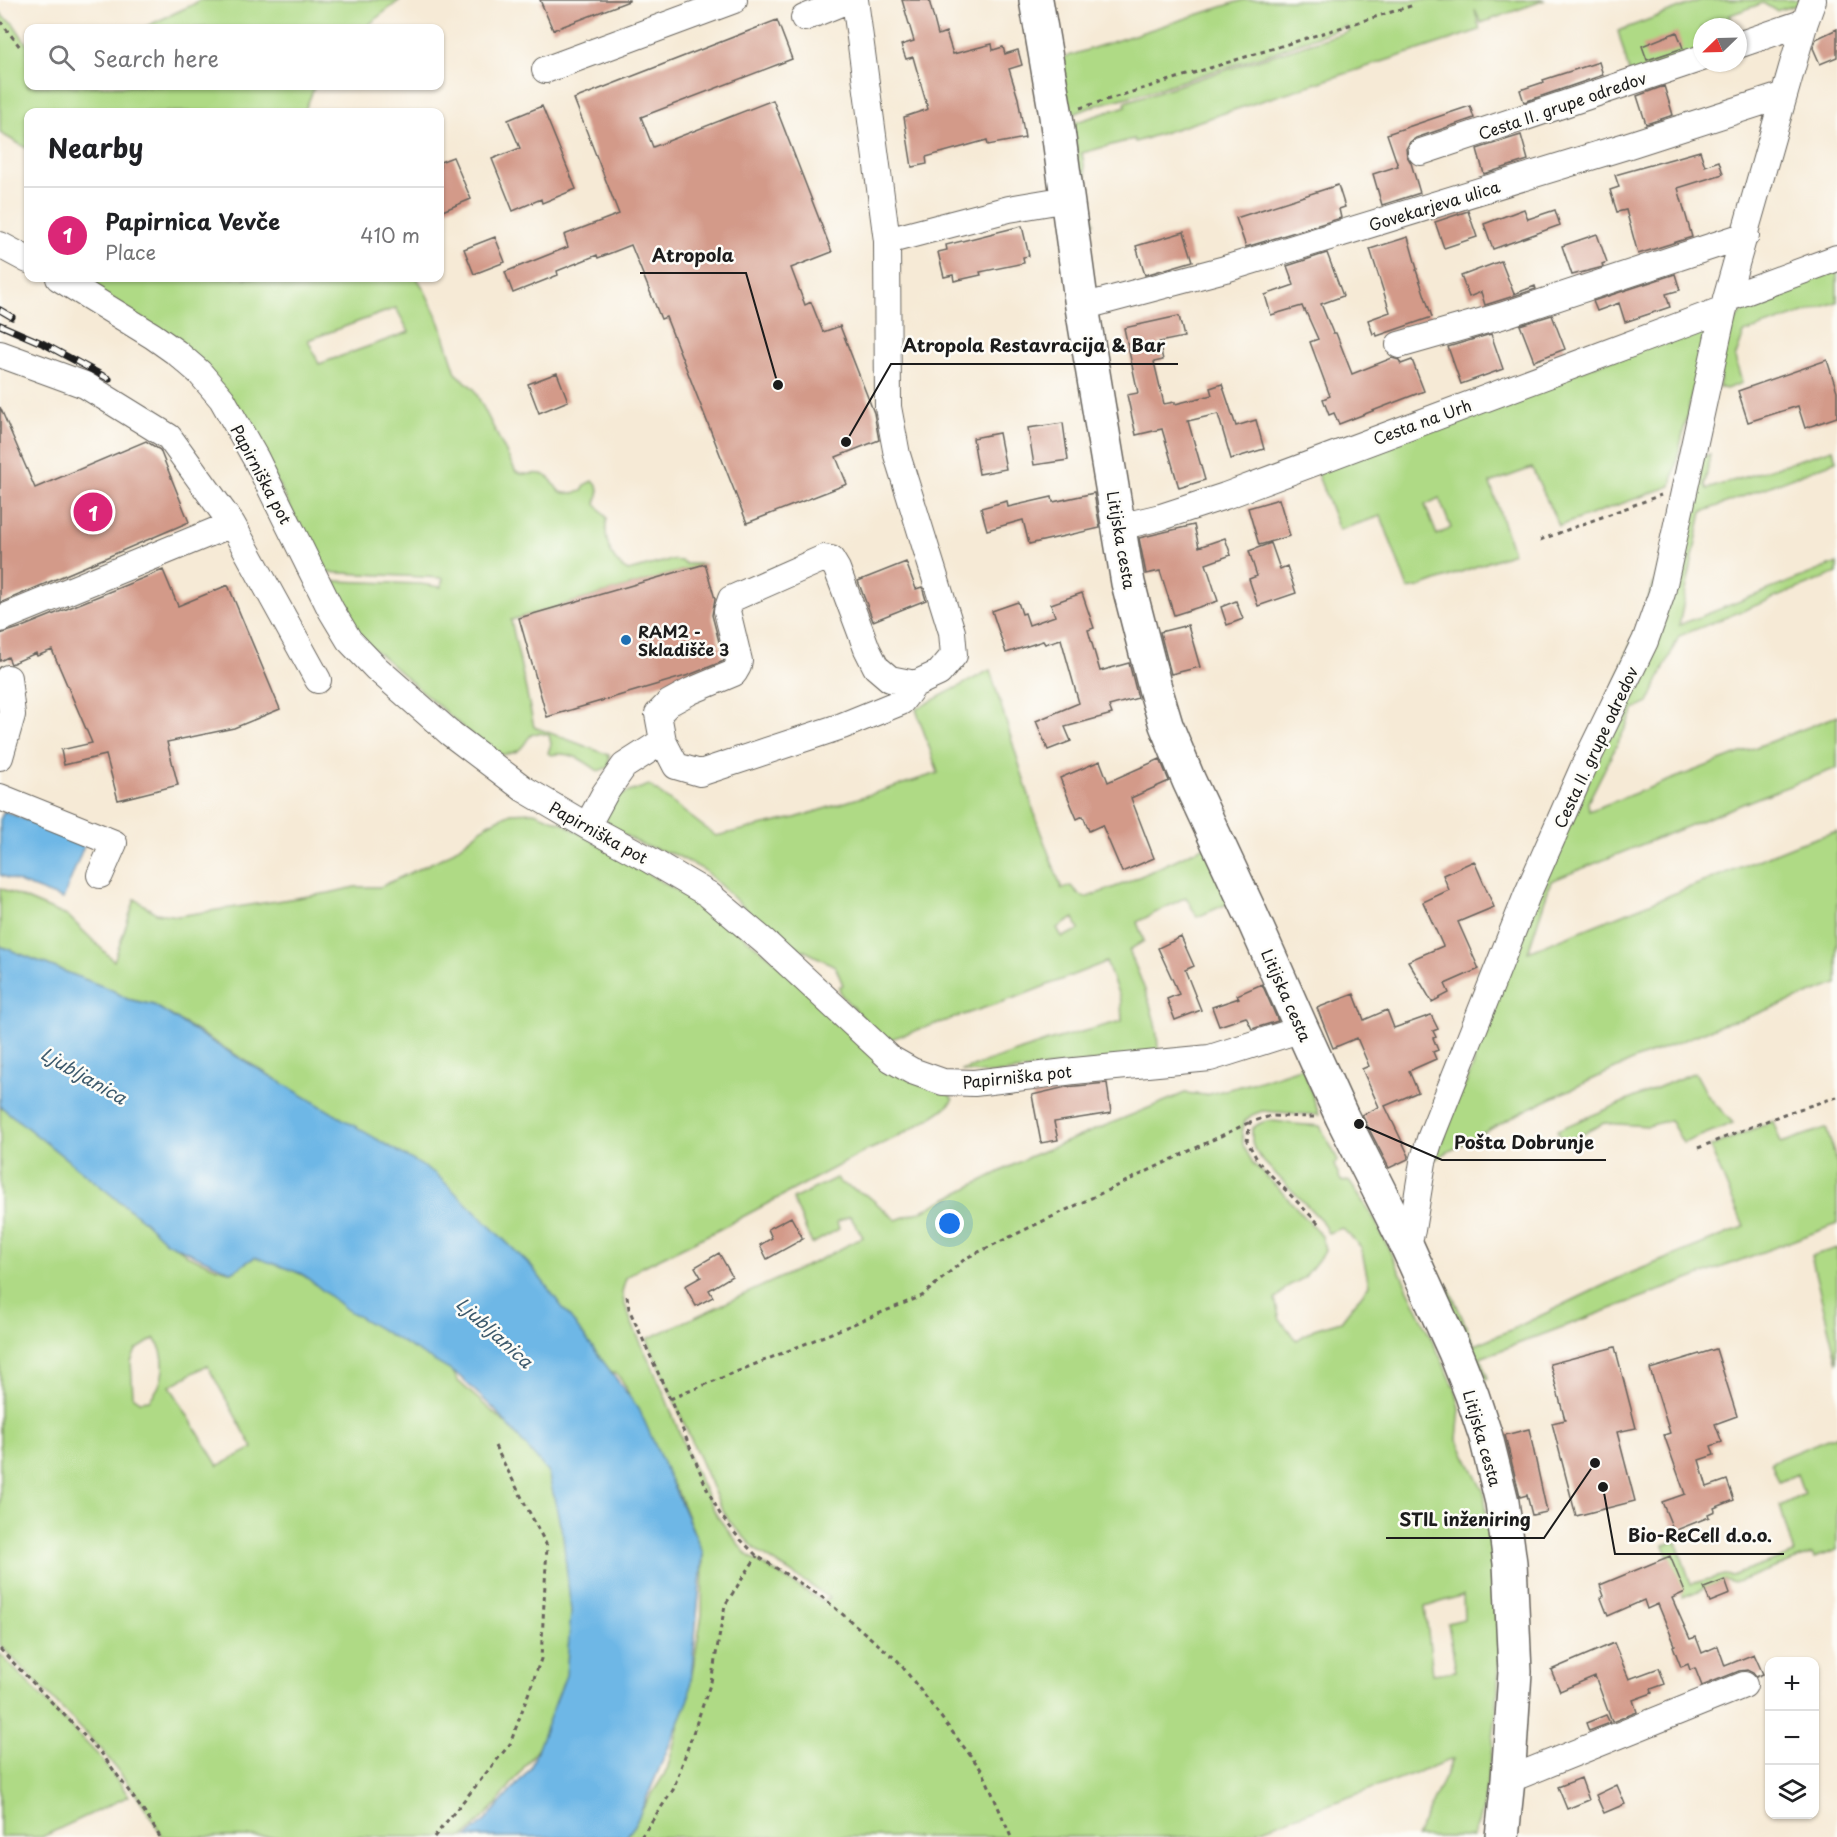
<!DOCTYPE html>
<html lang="en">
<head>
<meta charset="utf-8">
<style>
  body { margin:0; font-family:"Playpen Sans",sans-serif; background:#f6f6f6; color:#202124 }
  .controls { position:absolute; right:18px; bottom:18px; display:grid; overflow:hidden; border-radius:12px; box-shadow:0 2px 4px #0004 }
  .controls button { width:54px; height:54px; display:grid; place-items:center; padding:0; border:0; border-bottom:2px solid #e0e0e0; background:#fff; color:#202124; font:30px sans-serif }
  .compass { position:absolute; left:1693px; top:18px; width:54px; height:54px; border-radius:50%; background:#fff; box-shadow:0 2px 4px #0004; rotate:247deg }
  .you { position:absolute; left:950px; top:1224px; width:21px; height:21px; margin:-15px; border:4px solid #fff; border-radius:50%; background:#1a73e8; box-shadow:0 0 0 9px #1a73e833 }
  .badge { display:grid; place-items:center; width:39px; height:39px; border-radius:50%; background:#db2777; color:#fff; font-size:20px; font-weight:700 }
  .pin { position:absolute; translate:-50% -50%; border:3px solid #fff; box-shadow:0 2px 6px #0006 }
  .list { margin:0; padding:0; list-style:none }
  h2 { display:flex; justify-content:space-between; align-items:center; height:78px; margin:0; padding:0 24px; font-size:26px }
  h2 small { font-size:20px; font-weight:400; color:#757577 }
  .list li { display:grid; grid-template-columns:39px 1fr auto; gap:18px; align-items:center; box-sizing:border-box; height:96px; padding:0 24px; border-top:2px solid #e0e0e0 }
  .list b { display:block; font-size:22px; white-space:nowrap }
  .list p { margin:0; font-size:20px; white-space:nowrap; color:#757577 }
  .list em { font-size:20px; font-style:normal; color:#757577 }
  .icon { flex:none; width:33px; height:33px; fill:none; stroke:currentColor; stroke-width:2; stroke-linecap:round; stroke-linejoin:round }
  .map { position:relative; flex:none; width:1837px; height:1837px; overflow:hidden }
  .search { position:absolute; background:#fff; box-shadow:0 2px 4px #0004; left:24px; top:24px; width:420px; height:66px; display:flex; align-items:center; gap:15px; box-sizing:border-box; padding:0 21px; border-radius:12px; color:#757577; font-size:22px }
  .panel { position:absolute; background:#fff; box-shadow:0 2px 4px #0004; left:24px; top:108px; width:420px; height:174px; border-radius:12px }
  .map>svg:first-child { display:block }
  .green { fill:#afda85; stroke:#667b50; stroke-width:1.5; fill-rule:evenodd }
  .water { fill:#6eb7e6; stroke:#456a81; stroke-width:1.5 }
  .building { fill:#d39a89 }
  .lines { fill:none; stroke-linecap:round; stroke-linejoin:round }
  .minor-casing { stroke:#68645d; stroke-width:28 }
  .major-casing { stroke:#68645d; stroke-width:36 }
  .path { stroke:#68645d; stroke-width:3; stroke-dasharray:4.5 4.5; stroke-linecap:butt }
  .minor { stroke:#fff; stroke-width:26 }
  .major { stroke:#fff; stroke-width:33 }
  .rail-casing { stroke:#1c1c1c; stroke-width:7 }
  .rail { stroke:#fdfcf7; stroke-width:4.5; stroke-dasharray:14; stroke-linecap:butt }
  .poi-dot { fill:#1f6fb2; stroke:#fdfcf7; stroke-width:2 }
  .labels { text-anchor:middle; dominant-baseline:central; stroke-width:5; stroke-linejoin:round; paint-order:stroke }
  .street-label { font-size:16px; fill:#1c1c1c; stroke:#fdfcf7 }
  .poi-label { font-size:16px; font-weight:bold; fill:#1c1c1c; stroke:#fdfcf7; text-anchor:start }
  .water-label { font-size:18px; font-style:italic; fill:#3d5a6d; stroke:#fdfcf7 }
  .leader { fill:none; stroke:#1c1c1c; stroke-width:2 }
  .callout-dot { fill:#1c1c1c; stroke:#fdfcf7; stroke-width:2 }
  .callout-label { font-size:18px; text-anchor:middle; font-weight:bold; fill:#1c1c1c; stroke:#fdfcf7; stroke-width:5; stroke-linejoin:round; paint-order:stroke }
</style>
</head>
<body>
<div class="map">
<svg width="1837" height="1837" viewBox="0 0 1837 1837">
  <rect width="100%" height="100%" fill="#fdfcf7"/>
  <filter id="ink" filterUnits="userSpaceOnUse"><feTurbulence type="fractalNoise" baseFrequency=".0167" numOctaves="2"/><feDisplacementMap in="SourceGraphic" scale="12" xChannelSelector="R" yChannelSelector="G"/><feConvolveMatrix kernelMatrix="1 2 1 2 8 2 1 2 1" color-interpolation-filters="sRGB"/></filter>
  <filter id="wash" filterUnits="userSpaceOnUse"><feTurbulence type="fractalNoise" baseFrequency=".008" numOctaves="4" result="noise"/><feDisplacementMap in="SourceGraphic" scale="24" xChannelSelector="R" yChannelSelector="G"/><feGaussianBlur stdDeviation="1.35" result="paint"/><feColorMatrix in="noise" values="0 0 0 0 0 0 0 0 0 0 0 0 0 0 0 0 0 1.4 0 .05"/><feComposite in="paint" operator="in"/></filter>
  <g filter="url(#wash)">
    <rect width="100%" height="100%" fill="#f6ead6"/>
    <path class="green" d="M199,0H400L378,17L365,28H143L194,4Z
      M1243,0H1443L1442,1L1446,0H1545L1481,23L1475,10L1480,30L1135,142L1134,139L1082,153L1094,223L1085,225L1073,123L1126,106L1125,102L1349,31L1346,26L1272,53L1150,91L1094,106L1069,116L1059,59Z
      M1701,0H1802L1800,4L1776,11L1763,3L1730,15L1734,27H1702V50L1630,75L1618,31Z
      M0,11L4,18L13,23L28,46V86H315L304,112H28V149L0,133Z
      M1837,263V302L1744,333L1735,358L1742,383L1726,389L1719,387C1722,368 1724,338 1734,322C1739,314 1747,307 1755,301Z
      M72,278H417L424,289L440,323L456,373L474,389L516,472C525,477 532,472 541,474C561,479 548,500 582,491L586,484L592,481L596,483L599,490L596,504L607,518C603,537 610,562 628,571L670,560L682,561L686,564H705L511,620L534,727L609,755V767L598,771C583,760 571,751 551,755L548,753L551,744L549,735C524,728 531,743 517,751C513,753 507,754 502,755L482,744L360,637L332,588L335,581L420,584L441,587L443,578L322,572L241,409ZM396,308L409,332L319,364L308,340Z
      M1708,324L1671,486L1559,526L1532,468L1490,483L1513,553L1420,587L1408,589L1381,516L1339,530L1315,468ZM1439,498L1451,528L1437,535L1425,505Z
      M1833,449L1836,461L1702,512L1679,625L1837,563V573L1679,636L1648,703L1635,709L1588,802L1589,811L1837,716V768L1755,799L1551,881L1528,952L1798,844L1837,831V984L1743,1019L1729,1022L1639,1058L1528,1109L1435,1159L1455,1104L1466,1083L1474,1064V1048L1507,969L1702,457L1710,454L1705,485L1707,489Z
      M990,670L1039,828L1062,889L1072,886L1078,893L1085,898L1126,883L1205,846L1234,901L1197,917L1186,897L1137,922L1144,941L1129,950C1142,983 1159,1018 1158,1054L991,1074L961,1071L1048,1041L1122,1021L1121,1001L1106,962L1020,996L885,1041L841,995L839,987L843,985L835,966L773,935L704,870L676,855L643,845L612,828L602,819L618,796L649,785L716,836L795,818L938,773L916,709ZM1074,918L1079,930L1062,937L1057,928Z
      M534,812L562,823L708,909L950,1095L953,1100C942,1115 884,1144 866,1151L718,1230L642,1267L626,1278L622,1292L624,1302L633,1326L661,1386L693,1467L717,1516L747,1555L822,1601L830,1598L756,1550L729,1521L719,1503L647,1339L819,1260L863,1237L850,1216L837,1222L839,1229L812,1244L793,1199L836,1178L840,1183L868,1196L896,1220L922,1211L1029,1157L1185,1093L1206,1095L1260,1081L1303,1067L1319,1115L1262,1111L1252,1115L1245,1121L1242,1132L1243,1145L1253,1163L1281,1191L1322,1236L1325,1251L1304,1278L1288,1286L1275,1300L1280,1320L1297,1340L1314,1329L1341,1321L1369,1285L1361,1247L1342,1228L1328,1233L1321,1220L1264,1162L1254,1149L1252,1141V1129C1266,1116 1277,1122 1294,1124C1303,1125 1311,1125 1320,1126L1338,1160L1334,1165L1341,1181H1349L1375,1220L1455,1388L1460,1408L1457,1439L1484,1492L1501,1625L1497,1707L1487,1787L1478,1824L1472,1837H1416L1453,1759L1240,1837H625L667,1770L691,1680L702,1615L703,1555L678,1493L646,1436L625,1385L617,1374L596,1365L323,1115L284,1084L154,1005L127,999L112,990L0,946V888L69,917L114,961L135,899L156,913L178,916L329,893L355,887H380L448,855L488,824L511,813ZM1463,1595L1464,1619L1448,1623L1456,1671L1433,1674L1425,1607Z
      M1695,1072L1708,1096L1733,1123L1683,1143L1670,1120L1648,1126L1604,1123L1564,1143L1557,1130Z
      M0,1106L187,1255L215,1267L232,1272C237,1269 251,1259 255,1257C276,1251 421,1347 448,1363L458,1381L513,1430L542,1459L556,1486L577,1568L566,1689L542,1743L495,1806L464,1837H163L141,1801L102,1750L0,1645ZM155,1338C168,1358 165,1384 149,1400L140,1401L133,1396L131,1362L136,1350ZM207,1365L253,1448L218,1466L170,1386Z
      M1773,1121L1781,1143L1826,1128L1837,1162V1224L1480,1358L1488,1378L1483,1380L1440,1288L1448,1285L1474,1345L1513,1329L1621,1277L1744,1227L1710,1147Z
      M1837,1248V1363L1811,1256Z
      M1837,1435V1550L1814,1558L1812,1554L1734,1583L1725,1580L1683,1597L1664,1545L1676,1541L1691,1584L1724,1575L1732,1576L1794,1554L1780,1506L1804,1494L1797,1474L1779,1482L1771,1462Z
      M0,1654L99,1756L129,1796L42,1837H0Z"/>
    <path class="water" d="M4,811L85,843L63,899L0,875V820Z
      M0,946L112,990L127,999L154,1005L204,1037L436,1174L532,1267L639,1409L703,1553L689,1699L635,1825L626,1837H467L486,1820L530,1769L566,1675L571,1612L563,1536L548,1472L494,1409L458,1375L347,1310L302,1274L255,1257L232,1272L166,1242L144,1221L0,1106Z"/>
    <g id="blocks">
      <path class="building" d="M540,0H629V1L553,30Z
        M902,0H929L938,35L946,32L953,54L992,44L993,50L1003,47L1005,54L1018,50L1022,65L1009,69L1018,98L1025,138L988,145L987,140L926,157L927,164L912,167L904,117L928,109L913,57L906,59L901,45L914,41Z
        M777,20L792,59L641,117L653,147L773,100L832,252L791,268L805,305L811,302L823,332L840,326L874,413L879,440L836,457L847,484L747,523L666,317L661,319L631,245L598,258L597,255L557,271L558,275L513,293L505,272L568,247L564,235L619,214L574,99Z
        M1837,29V57L1820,64L1813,48L1816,39Z
        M1677,32L1683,48L1647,60L1642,46Z
        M1599,62L1603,75L1524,102L1520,90L1544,82L1543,80Z
        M1664,86L1673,115L1646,124L1637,96Z
        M542,106L576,189L542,203L541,199L513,211L492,159L520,148L508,120Z
        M1470,106L1474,118L1416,138L1410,142L1406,149L1407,156L1411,163L1420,193L1382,205L1373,174L1398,166L1387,134Z
        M1521,135L1528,160L1484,174L1477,149Z
        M1700,151L1705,166L1719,161L1723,174L1678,188L1692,237L1638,254L1626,210L1617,212L1610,190L1619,187L1615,175Z
        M453,157L471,199L440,212V162Z
        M1338,185L1345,207L1339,209L1341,218L1246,247L1236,218Z
        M1524,209L1528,219L1555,210L1560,225L1493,249L1484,224Z
        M1468,211L1477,237L1444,248L1435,222Z
        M1022,226L1029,256L1023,257L1024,263L980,272L981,275L954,281L953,275L944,277L938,252L947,250L946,245Z
        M1184,232L1193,261L1145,275L1136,246Z
        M1597,234L1607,262L1602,264L1603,267L1572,275L1562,246Z
        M495,237L505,262L474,274L464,249Z
        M1408,237L1417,269L1416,270L1432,317L1377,336L1376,333L1373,334L1368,320L1390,312L1370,249Z
        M1327,253L1343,296L1321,304L1333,333H1336L1352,374L1392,358L1399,360L1401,364L1412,360L1424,391L1339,424L1334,413L1329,415L1323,399L1330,396L1310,342L1318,339L1305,310L1304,311L1302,306L1271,315L1265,295L1294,285L1287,266Z
        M1501,261L1514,294L1535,286L1536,289L1485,305L1481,292L1469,297L1461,276Z
        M1675,274L1680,290L1666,294L1670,307L1625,322L1619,303L1597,311L1593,301Z
        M1552,315L1565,349L1534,361L1520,325Z
        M1179,316L1184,337L1159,342L1163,360L1154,362L1164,404L1175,402V404L1212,395L1210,388L1222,384L1236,426L1256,420L1264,449L1231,459L1218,414L1188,421L1205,480L1179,488L1162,429L1136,435L1127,395L1138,393L1124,328Z
        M1491,334L1503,369L1461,384L1448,347Z
        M1827,360L1837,391V417L1805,428L1798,406L1748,422L1738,391Z
        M557,373L568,401L539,413L528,384Z
        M0,407L35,488L146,441L160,450L189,522L0,603Z
        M1063,423L1068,460L1034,465L1028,428Z
        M999,433L1006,469L979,474L973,438Z
        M1094,493L1100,528L1029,544L1023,520L987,530L981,508L1007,501L1008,507L1052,497L1053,502Z
        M1279,499L1290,536L1259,545L1248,508Z
        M1194,525L1199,547L1225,538L1231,555L1206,564L1218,601L1174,615L1160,571L1146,574L1139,538Z
        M1271,543L1280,569L1287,566L1296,593L1258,606L1249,579L1257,576L1249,551Z
        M906,562L916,589L922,587L926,600L873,621L858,581Z
        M705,564L715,599L712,615L724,661L689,675L547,717L519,618Z
        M163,570L178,606L228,585L280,709L234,728L167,742L178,785L118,800L106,755L64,765L61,750L92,743L52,650L37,656L36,653L11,664L8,657L0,661V634L22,627Z
        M1082,593L1094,628L1088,630L1100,671L1129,663L1138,698L1109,706L1112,714L1065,727L1071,741L1048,750L1036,721L1079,703L1061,639L1045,644L1043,641L1006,653L992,611L1018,602L1022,614L1025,613L1029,625L1055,616L1051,604Z
        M1236,601L1243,619L1227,625L1221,607Z
        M1188,625L1200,667L1171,674L1160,632Z
        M1160,759L1169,781L1131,798L1154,858L1122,872L1102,825L1089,831L1083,816L1077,819L1060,778L1100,761L1108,782Z
        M1474,861L1494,907L1458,922L1479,969L1445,984L1449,993L1432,1002L1408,961L1443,946L1423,902L1449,890L1443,875Z
        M1181,937L1194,966L1185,970L1201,1010L1175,1020L1167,999L1179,994L1158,948Z
        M1262,984L1278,1021L1252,1029L1246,1017L1219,1026L1212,1007L1239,998L1237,995Z
        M1354,994L1364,1020L1387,1010L1394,1028L1431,1015L1438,1029L1433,1031L1436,1037L1433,1038L1438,1050L1433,1052L1436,1059L1409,1071L1418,1092L1385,1106L1409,1156L1408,1159L1389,1168L1362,1115L1379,1107L1362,1069L1369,1066L1357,1038L1333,1048L1317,1008Z
        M1107,1083L1111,1113L1054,1122L1058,1140L1041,1143L1032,1095L1066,1087Z
        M791,1217L803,1239L767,1259L760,1245L772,1238L768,1229Z
        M719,1253L732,1276L709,1290L713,1297L696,1306L685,1286L701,1277L695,1267Z
        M1615,1347L1636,1428L1617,1432L1635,1501L1576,1516L1552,1423L1565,1420L1550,1364Z
        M1716,1349L1737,1416L1715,1424L1722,1442L1711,1446L1714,1455L1699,1460L1707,1487L1727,1480L1734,1500L1714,1508L1715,1511L1708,1514L1709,1517L1674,1531L1662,1502L1685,1494L1664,1435L1670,1433L1650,1369Z
        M1529,1429L1547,1512L1532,1515L1527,1495L1520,1497L1505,1435Z
        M1670,1556L1685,1592L1672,1598L1690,1639L1696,1637L1702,1653L1718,1646L1725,1666L1754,1654L1763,1674L1756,1677L1753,1673L1747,1670L1739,1671L1702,1686L1695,1668L1690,1670L1688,1664L1681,1667L1673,1646L1675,1645L1658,1604L1647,1609L1644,1600L1608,1616L1601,1598L1604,1596L1600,1585Z
        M1725,1580L1730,1594L1710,1602L1704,1588Z
        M1614,1643L1629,1679L1659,1668L1665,1684L1651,1689L1652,1693L1633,1700L1637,1712L1612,1722L1595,1676L1560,1691L1551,1670Z
        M1606,1715L1610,1723L1589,1731L1586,1723Z
        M1581,1778L1589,1800L1567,1809L1558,1787Z
        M1617,1785L1625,1804L1604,1813L1596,1795Z"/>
    </g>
  </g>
  <g filter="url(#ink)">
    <use href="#blocks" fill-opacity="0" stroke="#68645d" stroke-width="1.5"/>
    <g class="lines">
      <g class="minor-casing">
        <path id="minor" d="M855,0L887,241L888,407L897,455L952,632L954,655L939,673L915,684L890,679L876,667L867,649L837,569L831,559L824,558L731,599L727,611L739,661L738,666L734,673L691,691L669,703L658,714L663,741L676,766L700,773L842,726L901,702L915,684
          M804,18L848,0
          M1738,45L1805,22
          M545,70L734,0
          M1421,152L1702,58
          M887,241L1009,209L1068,199
          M0,245L28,260
          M59,278L153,336L177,353L199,372L222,399L256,459L331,610L349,640L376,668L450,733L524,789L587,826L648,859L708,894L765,942L891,1059L912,1071L943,1082L974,1083L1074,1071L1210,1058L1302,1029
          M1726,299L1837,258
          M1082,307L1225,269L1626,146L1784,95
          M1399,345L1501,316L1746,235
          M0,354L85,385L169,437L232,524L318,680
          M1119,527L1161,517L1225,496L1724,309
          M0,619L232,524
          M0,757L12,715L8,678
          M0,797L114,843L100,875
          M587,826L605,793L624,766L663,741
          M1407,1246L1412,1230L1423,1162L1430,1139L1527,895L1584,766L1645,641L1662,593L1726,299L1805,22L1813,0
          M1508,1780L1744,1685"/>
      </g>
      <g class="major-casing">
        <path id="major" d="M1036,0L1056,116L1082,307L1128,583L1155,688L1166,725L1189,781L1249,910L1302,1029L1342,1117L1407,1246L1455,1352L1472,1395L1486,1437L1502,1502L1510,1563L1515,1672L1508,1780L1502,1837"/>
      </g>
      <path class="path" d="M0,21L20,47
        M1080,108L1414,5
        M1540,540L1661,495
        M1314,1117L1271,1116L1250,1122L1247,1141L1259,1163L1321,1226
        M1698,1148L1784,1114L1837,1097
        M627,1296L629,1309L670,1399L708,1491L720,1514L738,1537L757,1556L822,1597L898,1661L983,1772L1011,1837
        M670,1399L922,1296L966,1258L1250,1122
        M0,1649L102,1754L149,1819L160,1837
        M434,1837L510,1744L541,1659L547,1546L495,1446
        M641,1837L673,1790L711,1682L725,1605L757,1556"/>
      <use href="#minor" class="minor"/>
      <use href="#major" class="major"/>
      <g class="rail-casing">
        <path id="rail" d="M0,310L12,317
          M0,325L44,344L109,379"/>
      </g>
      <use href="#rail" class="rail"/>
    </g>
  </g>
  <circle class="poi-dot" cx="626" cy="640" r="6"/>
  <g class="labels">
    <g class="street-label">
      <text transform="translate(1562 105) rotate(-19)">Cesta II. grupe odredov</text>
      <text transform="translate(1434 205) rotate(-17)">Govekarjeva ulica</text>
      <text transform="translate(1422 421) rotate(-20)">Cesta na Urh</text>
      <text transform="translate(262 474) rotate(62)">Papirniška pot</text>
      <text transform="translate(1122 540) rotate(80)">Litijska cesta</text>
      <text transform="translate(1595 747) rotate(-65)">Cesta II. grupe odredov</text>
      <text transform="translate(599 832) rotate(29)">Papirniška pot</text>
      <text transform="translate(1287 995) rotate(66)">Litijska cesta</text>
      <text transform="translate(1017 1076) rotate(-6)">Papirniška pot</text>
      <text transform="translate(1483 1438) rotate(74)">Litijska cesta</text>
    </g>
    <g class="poi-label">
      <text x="638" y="631">RAM2 -<tspan x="638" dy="18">Skladišče 3</tspan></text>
    </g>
    <g class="water-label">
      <text transform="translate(84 1075) rotate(30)">Ljubljanica</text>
      <text transform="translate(495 1332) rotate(42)">Ljubljanica</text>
    </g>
  </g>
  <path class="leader" d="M778 385L746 273H640M846 442L891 364H1178M1359 1124L1442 1160H1606M1595 1463L1544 1538H1386M1603 1487L1615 1554H1784"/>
  <g class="callout-dot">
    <circle cx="778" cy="385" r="6"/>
    <circle cx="846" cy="442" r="6"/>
    <circle cx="1359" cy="1124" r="6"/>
    <circle cx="1595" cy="1463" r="6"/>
    <circle cx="1603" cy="1487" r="6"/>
  </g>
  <g class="callout-label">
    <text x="693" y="262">Atropola</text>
    <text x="1034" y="352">Atropola Restavracija &amp; Bar</text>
    <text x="1524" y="1149">Pošta Dobrunje</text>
    <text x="1465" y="1526">STIL inženiring</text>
    <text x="1700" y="1542">Bio-ReCell d.o.o.</text>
  </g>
</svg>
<div class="controls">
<button>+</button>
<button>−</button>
<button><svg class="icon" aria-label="layers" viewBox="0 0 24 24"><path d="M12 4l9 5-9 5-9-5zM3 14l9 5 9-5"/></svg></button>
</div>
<svg class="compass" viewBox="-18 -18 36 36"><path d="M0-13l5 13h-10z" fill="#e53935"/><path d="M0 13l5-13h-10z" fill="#757577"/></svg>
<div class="you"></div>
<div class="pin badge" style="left:93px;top:512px">1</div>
<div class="search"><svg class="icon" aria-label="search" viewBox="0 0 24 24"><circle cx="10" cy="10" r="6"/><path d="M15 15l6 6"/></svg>Search here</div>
<section class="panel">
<h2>Nearby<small></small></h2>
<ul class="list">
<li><span class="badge">1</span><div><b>Papirnica Vevče</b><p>Place</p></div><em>410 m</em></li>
</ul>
</section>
</div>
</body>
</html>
